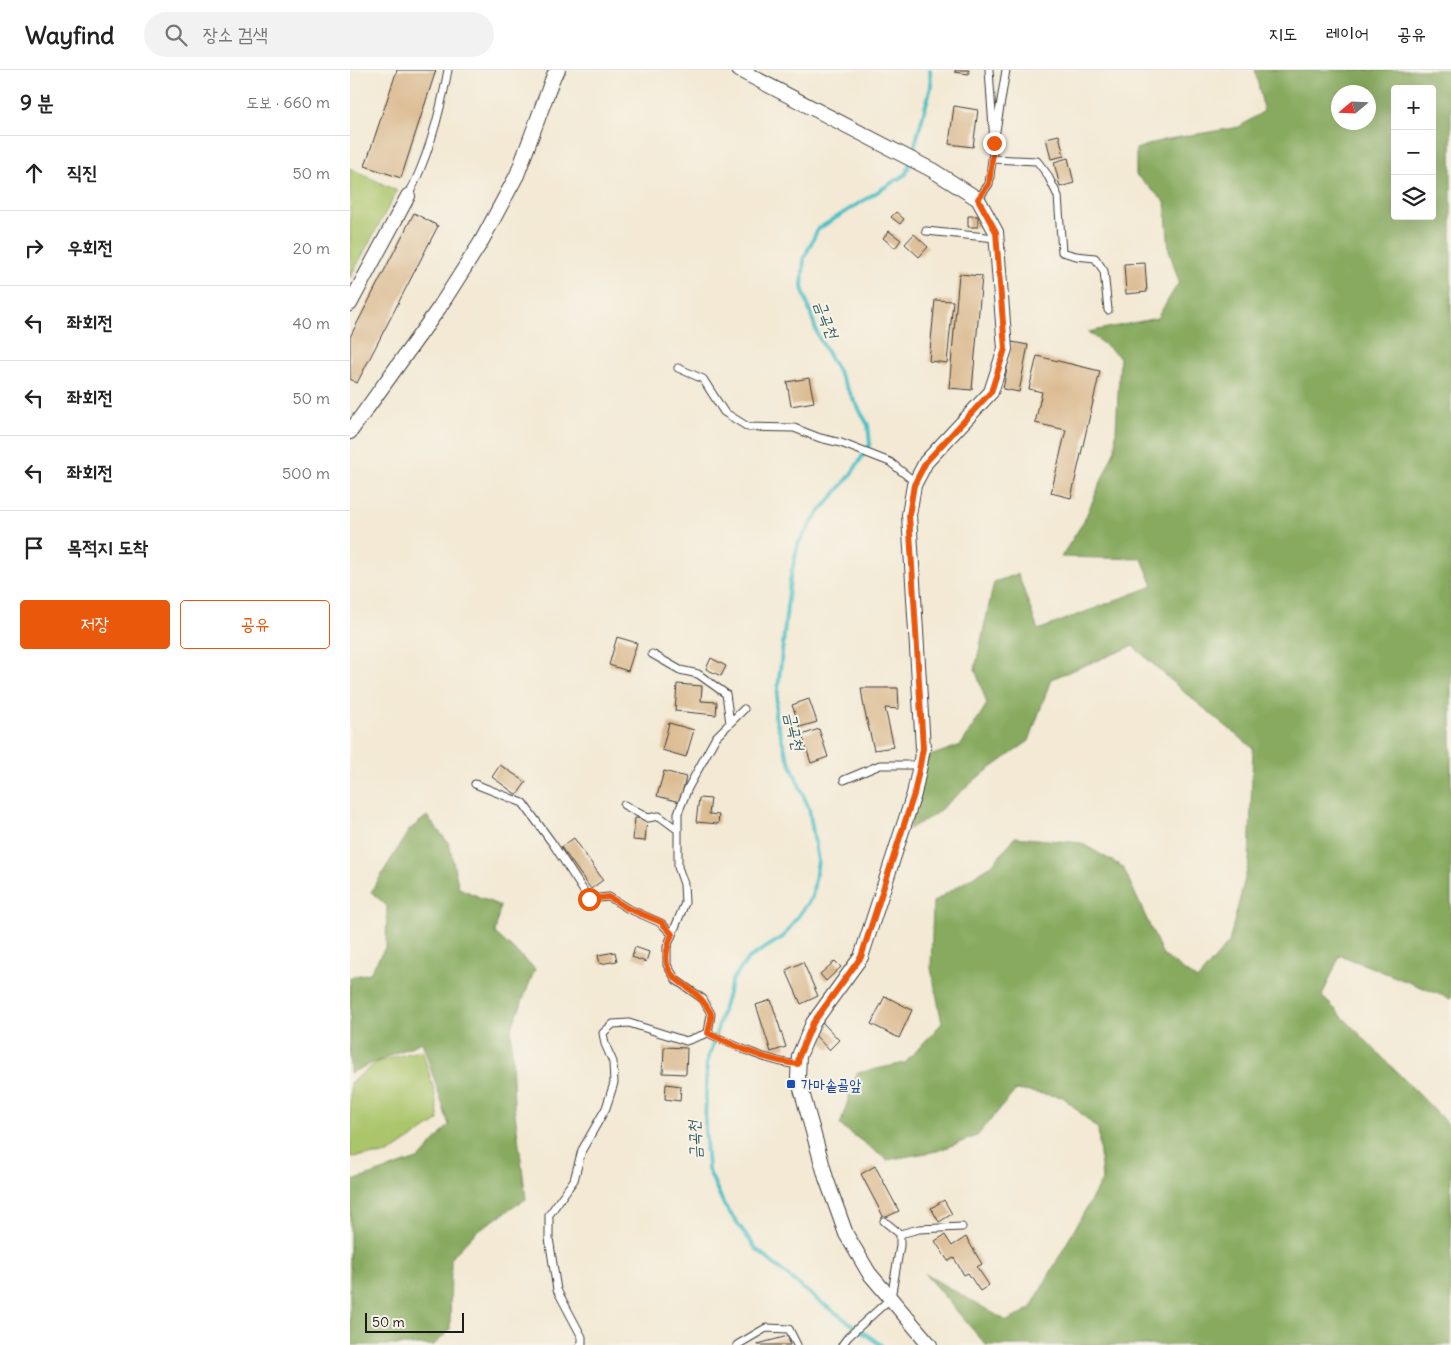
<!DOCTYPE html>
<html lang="ko">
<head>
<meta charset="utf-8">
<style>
  body { margin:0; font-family:Delius,"Poor Story",sans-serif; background:#f2f2f2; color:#222 }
  .controls { position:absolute; right:15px; top:15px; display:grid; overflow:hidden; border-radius:5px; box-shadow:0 5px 20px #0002 }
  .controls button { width:45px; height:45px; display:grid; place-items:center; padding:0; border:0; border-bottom:1px solid #e0e0e0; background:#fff; color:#222; font:25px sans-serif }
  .compass { position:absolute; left:981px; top:15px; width:45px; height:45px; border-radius:50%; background:#fff; box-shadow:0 5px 20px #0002; rotate:251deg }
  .scale { position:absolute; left:15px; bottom:12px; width:99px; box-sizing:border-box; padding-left:5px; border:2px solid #1c1c1c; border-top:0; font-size:14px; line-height:18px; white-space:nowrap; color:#1c1c1c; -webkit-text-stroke:4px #f7f3e8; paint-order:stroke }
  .stop { position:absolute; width:15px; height:15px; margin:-11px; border:4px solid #ea580c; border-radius:50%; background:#fff }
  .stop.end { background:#ea580c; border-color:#fff; box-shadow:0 1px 5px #0008 }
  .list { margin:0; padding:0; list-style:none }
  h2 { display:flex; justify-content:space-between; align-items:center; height:65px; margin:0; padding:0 20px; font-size:21px }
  h2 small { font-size:16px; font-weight:400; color:#767676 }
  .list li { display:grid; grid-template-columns:32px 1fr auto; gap:15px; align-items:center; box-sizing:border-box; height:75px; padding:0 20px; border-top:1px solid #e0e0e0 }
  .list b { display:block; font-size:19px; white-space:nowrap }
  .list em { font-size:16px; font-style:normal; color:#767676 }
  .actions { display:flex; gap:10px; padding:15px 20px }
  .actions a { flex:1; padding:11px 0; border:1px solid #ea580c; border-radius:5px; text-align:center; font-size:18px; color:#ea580c }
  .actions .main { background:#ea580c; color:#fff }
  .icon { flex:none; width:28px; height:28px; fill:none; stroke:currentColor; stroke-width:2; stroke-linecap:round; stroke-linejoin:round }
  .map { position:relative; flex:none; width:1101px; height:1275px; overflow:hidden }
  header { display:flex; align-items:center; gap:30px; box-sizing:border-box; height:70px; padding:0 25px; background:#fff; border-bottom:1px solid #e0e0e0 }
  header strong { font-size:24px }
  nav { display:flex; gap:28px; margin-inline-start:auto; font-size:18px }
  .search { width:350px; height:45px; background:#f2f2f2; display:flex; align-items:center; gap:12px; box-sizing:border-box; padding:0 18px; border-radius:28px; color:#767676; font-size:19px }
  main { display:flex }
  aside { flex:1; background:#fff }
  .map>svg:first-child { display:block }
  .green { fill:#aac56b; stroke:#637044 }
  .forest { fill:#87aa5f; stroke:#52633e; fill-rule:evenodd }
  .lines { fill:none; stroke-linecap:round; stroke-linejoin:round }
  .stream { stroke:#50bfc6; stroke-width:4 }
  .building { fill:#dbbb92 }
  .lane-casing { stroke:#3c3b38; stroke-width:9 }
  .street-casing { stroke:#3c3b38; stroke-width:16 }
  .lane { stroke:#fff; stroke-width:7 }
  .street { stroke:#fff; stroke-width:14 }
  .route { stroke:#ea580c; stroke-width:6 }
  .transit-dot { fill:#1a4fb4; stroke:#f7f3e8; stroke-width:2 }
  .labels { text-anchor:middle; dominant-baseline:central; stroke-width:4; stroke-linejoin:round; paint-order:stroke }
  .transit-label { font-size:15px; fill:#164399; stroke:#f7f3e8; text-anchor:start }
  .water-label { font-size:16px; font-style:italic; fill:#315d60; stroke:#f7f3e8 }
</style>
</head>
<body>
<header>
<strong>Wayfind</strong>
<div class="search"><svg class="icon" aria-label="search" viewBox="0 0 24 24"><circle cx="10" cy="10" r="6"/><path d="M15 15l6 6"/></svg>장소 검색</div>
<nav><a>지도</a><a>레이어</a><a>공유</a></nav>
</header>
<main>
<aside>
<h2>9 분<small>도보 · 660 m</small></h2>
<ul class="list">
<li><svg class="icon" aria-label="ahead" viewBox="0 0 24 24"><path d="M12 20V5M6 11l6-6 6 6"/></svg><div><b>직진</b></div><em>50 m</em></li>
<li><svg class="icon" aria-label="right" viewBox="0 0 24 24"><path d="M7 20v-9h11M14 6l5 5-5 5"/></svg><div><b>우회전</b></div><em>20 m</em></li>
<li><svg class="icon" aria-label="left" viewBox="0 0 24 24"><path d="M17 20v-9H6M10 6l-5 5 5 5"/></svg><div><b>좌회전</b></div><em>40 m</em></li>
<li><svg class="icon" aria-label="left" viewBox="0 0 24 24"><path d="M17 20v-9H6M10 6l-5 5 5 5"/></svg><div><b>좌회전</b></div><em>50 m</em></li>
<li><svg class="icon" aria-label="left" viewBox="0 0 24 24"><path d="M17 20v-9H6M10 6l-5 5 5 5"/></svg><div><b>좌회전</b></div><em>500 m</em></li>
<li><svg class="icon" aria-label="arrive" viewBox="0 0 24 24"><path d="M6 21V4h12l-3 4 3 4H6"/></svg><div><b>목적지 도착</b></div></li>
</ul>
<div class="actions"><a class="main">저장</a><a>공유</a></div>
</aside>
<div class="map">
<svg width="1101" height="1275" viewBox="0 0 1101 1275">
  <rect width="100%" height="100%" fill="#f7f3e8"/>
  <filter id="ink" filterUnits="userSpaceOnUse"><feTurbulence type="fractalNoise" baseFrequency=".02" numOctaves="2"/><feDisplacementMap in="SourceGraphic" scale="10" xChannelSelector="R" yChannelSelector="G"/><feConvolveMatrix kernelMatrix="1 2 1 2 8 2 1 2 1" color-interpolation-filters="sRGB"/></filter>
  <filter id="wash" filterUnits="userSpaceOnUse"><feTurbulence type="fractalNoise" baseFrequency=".0096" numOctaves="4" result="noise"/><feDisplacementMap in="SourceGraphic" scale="20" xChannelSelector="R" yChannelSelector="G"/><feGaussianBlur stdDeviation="1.12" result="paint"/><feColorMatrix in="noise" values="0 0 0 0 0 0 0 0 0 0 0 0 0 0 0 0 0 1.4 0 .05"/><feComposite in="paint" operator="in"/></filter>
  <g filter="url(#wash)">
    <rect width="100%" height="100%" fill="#f3e9d4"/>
    <path class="green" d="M0,98L47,121L0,208Z
      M72,980L84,1020L89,1050L38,1084L0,1087V1013L27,992Z"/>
    <path class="forest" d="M905,0H1101V929L990,885L972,926L1101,1057V1275H636L575,1204L657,1251L680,1239L752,1110L748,1059L713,1027L666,1020L627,1066L587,1081L537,1090L490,1055L507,1003L555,993L592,953L581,898L583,832L643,794L665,767L731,773L773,797L813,885L847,910L879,872L899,792L903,678L834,622L783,576L701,609L679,671L627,708L584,745L559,759L577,687L611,675L637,634L625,599L644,512L668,504L688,560L803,516L792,489L711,487L734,451L765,379L770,287L738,262L807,248L829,212L819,180L815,132L786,105V79L813,70L889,57L914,41ZM1045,19H1082V146H1045ZM988,22H1018V52H988Z
      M77,746L99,774L109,818L150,836L145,863L185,899L161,960L164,1035L176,1129L127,1161L101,1188L100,1260L84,1275H0V1112L70,1088L99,1055L72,972L0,1003V907L20,903L36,876L37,836L21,822L59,760Z"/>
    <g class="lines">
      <path class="stream" d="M562,85L581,17L580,0
        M531,1275L466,1229L407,1180L374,1135L358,1099L355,1056L357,993L382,910L399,888L433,867L462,827L468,791L459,739L436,683L425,646L440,510L448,474L466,446L500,406L520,374L518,355L468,266L452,217L454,188L468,159L556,104L560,92"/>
    </g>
    <g id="blocks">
      <path class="building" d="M47,0H86L51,108L15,96Z
        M605,0H619V4L605,2Z
        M604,36L628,40L623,77L599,74Z
        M709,65L714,86L701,89L696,68Z
        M718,88L724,113L710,117L704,92Z
        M546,142L554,149L550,154L541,147Z
        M64,143L88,156L7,313L0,309V267Z
        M618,146H628V157H618Z
        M539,161L551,170L545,178L533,168Z
        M564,164L578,177L569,187L555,174Z
        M795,193L797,222L776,224L774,194Z
        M609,204L632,206L622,320L599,318Z
        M585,230L603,231L597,293L579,291Z
        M662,272L678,275L669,322L653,319Z
        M687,286L750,301L721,428L701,423L716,360L685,353L692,322L679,319Z
        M459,308L464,332L441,336L437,312Z
        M267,567L287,573L278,601L259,595Z
        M361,588L376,596L371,606L356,599Z
        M327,614L352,616L351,631L367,632L366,645L325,641Z
        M511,618H548L549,639L535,638L544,677L524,680L514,638Z
        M459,629L467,652L450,657L442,635Z
        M319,653L344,660L336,687L312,680Z
        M469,659L478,687L461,693L452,665Z
        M150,695L176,712L167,725L142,707Z
        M314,701L336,707L330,732L307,726Z
        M349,728L361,729L359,744L369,745L368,754L346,752Z
        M285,748L297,749L295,771L283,770Z
        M224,768L253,810L241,819L211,777Z
        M285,877L299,882L296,892L282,887Z
        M265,882L267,891L250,894L248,885Z
        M485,891L491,897L476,911L470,904Z
        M453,892L468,926L451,934L436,900Z
        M535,926L562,940L549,968L521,954Z
        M421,930L436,977L421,982L406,935Z
        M473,953L489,970L479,980L463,963Z
        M314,977L337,978L336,1004L313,1003Z
        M316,1014L331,1016L330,1031L315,1029Z
        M525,1096L549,1141L534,1148L511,1104Z
        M594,1130L602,1144L589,1152L581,1138Z
        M595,1165L602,1176L616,1167L632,1194L627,1197L639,1215L630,1221L618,1203L614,1205L604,1188L598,1191L585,1171Z
        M438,1266L440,1275H408V1274Z"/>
    </g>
  </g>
  <g filter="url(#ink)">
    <use href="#blocks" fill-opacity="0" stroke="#3c3b38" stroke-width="1"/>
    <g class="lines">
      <g class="lane-casing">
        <path id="lane" d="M646,61L656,0
          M642,89L687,91L697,104L708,126L712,182L726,186L745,188L754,201L758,240
          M58,126C79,86 90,44 98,0
          M628,129L639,114L644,73L639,0
          M576,161L646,168
          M328,298L353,309L374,342L398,357L444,358L470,368L491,373L540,392L565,412
          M302,584L330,600L348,604L376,624L380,653
          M494,710L530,695H570
          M125,714L173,733L203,774L239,829L259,827L277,838L311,853L322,864
          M274,735L298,748L309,746L328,760
          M358,963L361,944L353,929L326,910L317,895V877L335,833L334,814L328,797V743L338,718L366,667L394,639
          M550,1164L569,1159L612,1157
          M230,1275L232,1274V1267L207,1220L199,1168V1145L224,1110L232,1080L256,1038L264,1013L263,992L255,974L253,963L263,954L279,953L336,971L358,963C387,977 416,991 448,995
          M387,1275L416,1258L439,1259L447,1275
          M492,1275L498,1267L541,1228L550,1176V1164L534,1151"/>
      </g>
      <g class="street-casing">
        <path id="street" d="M389,0L582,100L628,129L646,162L655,279L641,322L576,392L564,415L559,445L573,678L570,695L564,724L511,887L463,953L449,986L448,1008L476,1108L496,1164L519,1203L580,1275
          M0,234L58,126
          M0,362L89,238L131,172L167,105L204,5L208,0"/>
      </g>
      <use href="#lane" class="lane"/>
      <use href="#street" class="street"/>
    </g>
  </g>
  <g class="lines" filter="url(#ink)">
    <path class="route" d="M239,829L259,827L277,838L311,852L322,864C302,914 339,907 357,937C358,939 360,941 361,944C362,949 359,958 358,963C387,977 416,991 448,994L449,986L463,953L511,887L564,724L570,695L573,678L559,445L564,415L576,392L641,322L655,279L646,162L628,129L639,114L644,73"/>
  </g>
  <rect class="transit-dot" x="436" y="1009" width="10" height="10" rx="2.5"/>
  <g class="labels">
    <g class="transit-label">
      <text x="451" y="1014">가마솥골앞</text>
    </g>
    <g class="water-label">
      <text transform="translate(477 249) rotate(69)">금곡천</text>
      <text transform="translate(445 661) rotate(77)">금곡천</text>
      <text transform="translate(344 1070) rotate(-93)">금곡천</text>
    </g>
  </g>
</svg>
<div class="controls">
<button>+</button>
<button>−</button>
<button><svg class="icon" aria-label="layers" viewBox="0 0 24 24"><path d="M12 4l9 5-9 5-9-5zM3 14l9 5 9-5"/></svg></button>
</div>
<svg class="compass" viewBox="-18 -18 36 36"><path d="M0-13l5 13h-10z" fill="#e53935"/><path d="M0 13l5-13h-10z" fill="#767676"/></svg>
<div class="scale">50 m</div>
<div class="stop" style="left:239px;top:829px"></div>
<div class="stop end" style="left:644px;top:73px"></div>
</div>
</main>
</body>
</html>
